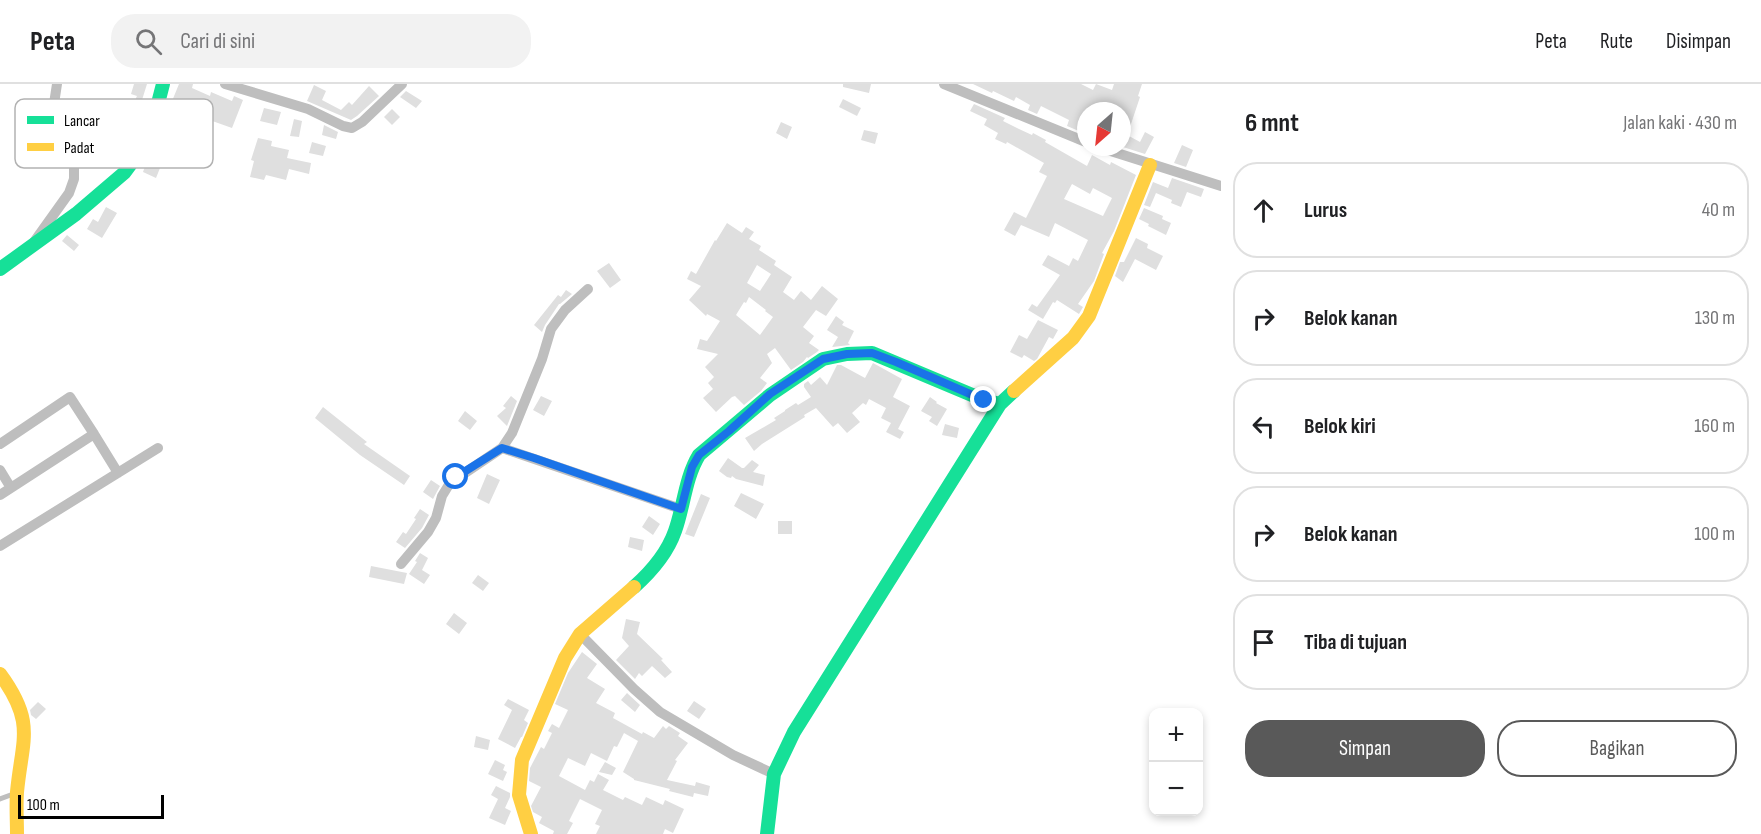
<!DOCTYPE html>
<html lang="id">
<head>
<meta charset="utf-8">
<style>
  body { margin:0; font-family:"Sofia Sans Condensed",sans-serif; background:#f2f2f2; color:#202124 }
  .controls { position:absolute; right:18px; bottom:18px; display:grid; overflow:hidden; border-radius:12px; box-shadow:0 3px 9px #0003 }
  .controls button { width:54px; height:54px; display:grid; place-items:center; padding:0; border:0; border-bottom:2px solid #e0e0e0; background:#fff; color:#202124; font:30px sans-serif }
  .compass { position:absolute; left:1077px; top:18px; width:54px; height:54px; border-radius:50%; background:#fff; box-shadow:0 3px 9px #0003; rotate:207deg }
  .scale { position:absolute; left:18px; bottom:15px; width:146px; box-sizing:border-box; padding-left:6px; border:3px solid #000; border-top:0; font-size:16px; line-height:21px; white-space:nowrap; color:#000; -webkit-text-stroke:4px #fff; paint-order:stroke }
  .stop { position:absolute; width:18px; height:18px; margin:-14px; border:4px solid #1a73e8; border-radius:50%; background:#fff }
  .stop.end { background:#1a73e8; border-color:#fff; box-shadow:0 2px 6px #0008 }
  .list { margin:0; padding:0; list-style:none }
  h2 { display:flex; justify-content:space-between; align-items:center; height:78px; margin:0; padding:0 24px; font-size:26px }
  h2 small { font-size:20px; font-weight:400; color:#757577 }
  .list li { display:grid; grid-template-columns:39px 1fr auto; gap:18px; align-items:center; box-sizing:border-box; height:96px; margin:0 12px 12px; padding:0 12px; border:2px solid #e0e0e0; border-radius:24px }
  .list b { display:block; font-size:22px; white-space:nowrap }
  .list em { font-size:20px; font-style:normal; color:#757577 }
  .actions { display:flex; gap:12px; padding:18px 24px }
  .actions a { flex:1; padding:14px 0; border:2px solid #595959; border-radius:24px; text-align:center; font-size:21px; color:#595959 }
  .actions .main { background:#595959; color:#fff }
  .icon { flex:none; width:33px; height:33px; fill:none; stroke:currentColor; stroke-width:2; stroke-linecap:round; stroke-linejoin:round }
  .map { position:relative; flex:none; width:1221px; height:750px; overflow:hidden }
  header { display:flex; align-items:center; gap:36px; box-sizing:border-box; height:84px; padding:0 30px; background:#fff; border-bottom:2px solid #e0e0e0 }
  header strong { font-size:28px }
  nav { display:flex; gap:33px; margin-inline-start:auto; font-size:21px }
  .search { width:420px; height:54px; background:#f2f2f2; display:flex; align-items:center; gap:15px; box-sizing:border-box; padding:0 21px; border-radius:24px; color:#757577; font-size:22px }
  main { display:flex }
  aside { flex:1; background:#fff }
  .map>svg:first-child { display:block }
  .building { fill:#dfdfdf; fill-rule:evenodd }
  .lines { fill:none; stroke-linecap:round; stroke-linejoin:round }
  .lane { stroke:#bebebe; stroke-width:5 }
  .street { stroke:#bebebe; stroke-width:10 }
  .fast { stroke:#16e098; stroke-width:14 }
  .slow { stroke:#ffcf43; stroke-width:14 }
  .route { stroke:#1a73e8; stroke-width:8 }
  .key { fill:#fff; stroke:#b2b2b2; stroke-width:1.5 }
  .key-label { font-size:16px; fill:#000 }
</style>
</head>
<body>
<header>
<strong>Peta</strong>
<div class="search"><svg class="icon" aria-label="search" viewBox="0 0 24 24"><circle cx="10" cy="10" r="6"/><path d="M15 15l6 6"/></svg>Cari di sini</div>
<nav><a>Peta</a><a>Rute</a><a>Disimpan</a></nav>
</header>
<main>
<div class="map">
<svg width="1221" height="750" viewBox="0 0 1221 750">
  <rect width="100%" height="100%" fill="#fff"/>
  <path class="building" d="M134,0H147L142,16L148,19L144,29L131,24L137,12L131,10Z
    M179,0H193L192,4L210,12L211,8L232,17L234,12L243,16L232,44L170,22Z
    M843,0H871L869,9L843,3Z
    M973,0H1081L1093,6L1096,0L1112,6L1114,0H1142L1138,12L1140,13L1131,40L1123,58L1122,27H1086V50L1067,42L1069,36L1041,22L1037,30L1028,26L1030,21L1016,13L1014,17L993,7L992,9Z
    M314,1L326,7L322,16L341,26L349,18L352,21L369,2L379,12L357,32L351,36L307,17Z
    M406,7L422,17L416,24L400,13Z
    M843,15L861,24L857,32L839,23Z
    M974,20L1005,34L1003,37L1019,45L1032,51L1033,49L1046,56L1045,58L1087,82L1092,71L1110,81L1111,78L1136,91L1114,147L1102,169L1104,170L1094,197L1078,220L1083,223L1079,230L1057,216L1055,219L1053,218L1043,235L1028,226L1032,220L1037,223L1060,191L1042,181L1048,171L1069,182L1073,174L1078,177L1088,156L1055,139L1049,153L1021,141L1015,152L1004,146L1014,128L1026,134L1047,92L1039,88L1044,79L1007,58L1006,60L995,55L998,49L984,41L987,35L970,27ZM1072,100L1090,110L1093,104L1112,114L1103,132L1064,115Z
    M264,24L281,28L277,41L260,37Z
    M392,25L400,33L392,41L384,33Z
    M294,35L302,37L299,53L290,52Z
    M781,38L792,43L787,55L776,49Z
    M324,41L338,48L336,55L322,51Z
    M864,46L878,49L875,60L861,56Z
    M1145,48L1154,53L1145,70L1123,63L1129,52L1140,58Z
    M258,54L272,57L271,62L289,66L287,74L311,79L309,90L289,85L286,96L266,91L264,96L250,93L254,77L251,76Z
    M312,58L326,62L323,72L309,69Z
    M1182,61L1193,66L1186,83L1174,79Z
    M146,79L160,84L156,94L143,88Z
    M1172,94L1204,105L1201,113L1187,108L1181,123L1171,119L1172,116L1156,109L1150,123L1144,121L1153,98L1168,104Z
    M106,123L117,129L102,154L87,145L93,135L98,138Z
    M1144,124L1163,132L1162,135L1171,139L1166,151L1148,142L1149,140L1139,135Z
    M727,139L742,149L746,143L754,148L749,155L761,162L759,166L776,177L774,181L792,193L783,208L794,216L801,207L811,216L822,202L838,215L826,232L816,226L803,243L814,252L809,259L819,266L817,268L808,274L807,273L803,278L791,286L775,264L767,270L772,279L760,294L767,299L761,307L744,321L735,312L732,313L716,328L703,314L713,305L708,299L714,293L705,283L718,270L697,265L700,255L707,257L720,237L707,230L706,232L689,216L701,202L687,195L691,187L696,190L715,156L716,157ZM757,181L771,190L760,207L747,199ZM749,213L766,226L765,227L773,233L760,251L736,231L744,218L746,219Z
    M67,151L79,161L74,167L62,157Z
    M1136,154L1148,160L1147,164L1163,172L1156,186L1135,175L1123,198L1115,192L1120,178H1124Z
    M609,179L621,196L610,204L597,187Z
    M566,206L572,210L560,220H559L545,241L542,248L534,241L558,211L561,213Z
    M836,232L844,238L842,241L854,247L848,259L850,261L832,263L838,253L827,246Z
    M1038,236L1058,246L1053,255L1049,253L1037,275L1034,277L1024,271L1022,274L1010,268L1019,251L1027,255Z
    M873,279L902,295L893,313L910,322L898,345L904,348L900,355L886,348L891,339L881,334L886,324L869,315L866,321L863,319L852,329L860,338L847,349L838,339L833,343L816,324L804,331L805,333L762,360L754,367L745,354L776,336L774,334L785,327V326L796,319L798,321L811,313L804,303V300L808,297L811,301L820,293L827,301L837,281H841L865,294Z
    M511,312L517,317L507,342L497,332L506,324L503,322Z
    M541,312L552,317L544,332L533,326Z
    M930,313L937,318L936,319L947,325L937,342L929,337L932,333L921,327Z
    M323,323L367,358L364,360L410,392L404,401L360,371L315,334Z
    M465,327L477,337L470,346L458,337Z
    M945,340L959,344L957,354L942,351Z
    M728,374L742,384H744L752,376L759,381L753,388L765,391L763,402L736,395L732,392L731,394L727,393L719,387Z
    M487,390L500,396L489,420L477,414Z
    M431,396L440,402L433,415L423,408Z
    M741,409L764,420L756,435L734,422Z
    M701,410L710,414L694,453L685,450Z
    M420,425L429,431L422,444L405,464L396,458L403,448L406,450L416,435L414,434Z
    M649,432L660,440L653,451L642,443Z
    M778,437H792V450H778Z
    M630,453L644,456L642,467L628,463Z
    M420,469L428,474L422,486L430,491L424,500L409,490L417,478L415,477Z
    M371,482L407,489L404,500L369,493Z
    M478,491L489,499L483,507L472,499Z
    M454,529L467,539L459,550L446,540Z
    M626,535L640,538L637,550L663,575L661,576L672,588L665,594L652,582L642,592L639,589L635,595L616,576L629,562L622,554Z
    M582,568L597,580L587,594L605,605L596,619L615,629L613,634L642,650L643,648L654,654L663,642L666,645L669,642L680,649L678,652L688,659L675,676L677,677L667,696L695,702L696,698L710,702L708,712L694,709L693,713L669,707L670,705L634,696V695L623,688L638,657L624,649L617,663L614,662L607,677L591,669L585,682L568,674L559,692L585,706L590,696L594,698L598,690L609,696L603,706L623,716L625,713L642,721L646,713L663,721L665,716L684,725L673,749L665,745L663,750H596L600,742L595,740L602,726L580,715L569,737L573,739L567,750H553L554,747L539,739L542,733L533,728L531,722L541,703L529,697L530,684L541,663L544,665L552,649L548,647L552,640L559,644L568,626L555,620L568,589Z
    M627,609L640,621L635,628L621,616Z
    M508,615L529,626L524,636L528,639L522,653H521L515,664L498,655L512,626L504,621Z
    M694,617L706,625L699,635L687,627Z
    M38,618L46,625L36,635L31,631L30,626Z
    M476,652L490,656L488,666L474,663Z
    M495,676L505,681L503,686L507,688L503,697L488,690Z
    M605,678L616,684L612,691L599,688Z
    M496,702L510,709V713L505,724L511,727L505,741L489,734L498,715L491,711Z"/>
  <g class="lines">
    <path class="lane" d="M0,715L16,709"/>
    <path class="street" d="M225,0L308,25L343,42L352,44L362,38L402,0
      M944,0L1086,58
      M1098,63L1221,102
      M34,158L69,109L74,95V69L67,57L57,46L52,33L57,0
      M0,360L70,313L94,350
      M502,364L681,425
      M0,386L11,404
      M0,411L94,350L118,389
      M0,462L158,364
      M401,480L428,448L436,434L442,412L450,399L502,364L512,349L542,275L551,245L565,226L588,205
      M580,550L634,605L660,628L733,671L774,690"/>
    <path class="fast" d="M0,185L76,130L124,89L141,66L155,31L163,0
      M634,503C652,487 667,470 675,447C684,422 685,394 699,371L770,311L823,275L847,270L872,269L984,316L1000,320L1014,307
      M767,750L774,690L794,648L1000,320"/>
    <path class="slow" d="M1014,307L1073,254L1089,232L1150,81
      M0,590C36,639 22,655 17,708C16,722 17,736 17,750
      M531,750L519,711L522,676L565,574L580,550L634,503"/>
  </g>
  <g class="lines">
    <path class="route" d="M456,393L502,364L534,374L681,425L692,383L699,371L729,347L770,310L823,275L847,270L872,269L896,278L984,316"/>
  </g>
  <rect x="15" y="15" width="198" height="69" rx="9" class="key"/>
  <rect x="27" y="32" width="27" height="8" fill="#16e098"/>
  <rect x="27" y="59" width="27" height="8" fill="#ffcf43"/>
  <g class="key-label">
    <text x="64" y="42">Lancar</text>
    <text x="64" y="69">Padat</text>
  </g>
</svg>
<div class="controls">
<button>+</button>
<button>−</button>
</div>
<svg class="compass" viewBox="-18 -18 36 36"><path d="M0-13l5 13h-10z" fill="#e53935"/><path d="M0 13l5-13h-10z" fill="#757577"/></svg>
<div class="scale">100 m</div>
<div class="stop" style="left:456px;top:393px"></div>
<div class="stop end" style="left:984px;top:316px"></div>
</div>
<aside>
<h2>6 mnt<small>Jalan kaki · 430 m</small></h2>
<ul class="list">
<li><svg class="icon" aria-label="ahead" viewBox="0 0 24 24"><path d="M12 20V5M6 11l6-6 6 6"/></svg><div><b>Lurus</b></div><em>40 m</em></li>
<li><svg class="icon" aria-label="right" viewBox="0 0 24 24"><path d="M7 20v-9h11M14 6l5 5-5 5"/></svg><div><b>Belok kanan</b></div><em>130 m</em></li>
<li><svg class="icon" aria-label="left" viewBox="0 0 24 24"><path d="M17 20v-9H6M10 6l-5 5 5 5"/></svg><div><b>Belok kiri</b></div><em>160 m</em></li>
<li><svg class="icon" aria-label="right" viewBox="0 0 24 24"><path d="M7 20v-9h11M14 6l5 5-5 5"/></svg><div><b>Belok kanan</b></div><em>100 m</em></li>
<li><svg class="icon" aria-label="arrive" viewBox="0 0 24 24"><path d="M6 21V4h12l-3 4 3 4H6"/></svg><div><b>Tiba di tujuan</b></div></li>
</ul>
<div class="actions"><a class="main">Simpan</a><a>Bagikan</a></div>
</aside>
</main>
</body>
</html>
